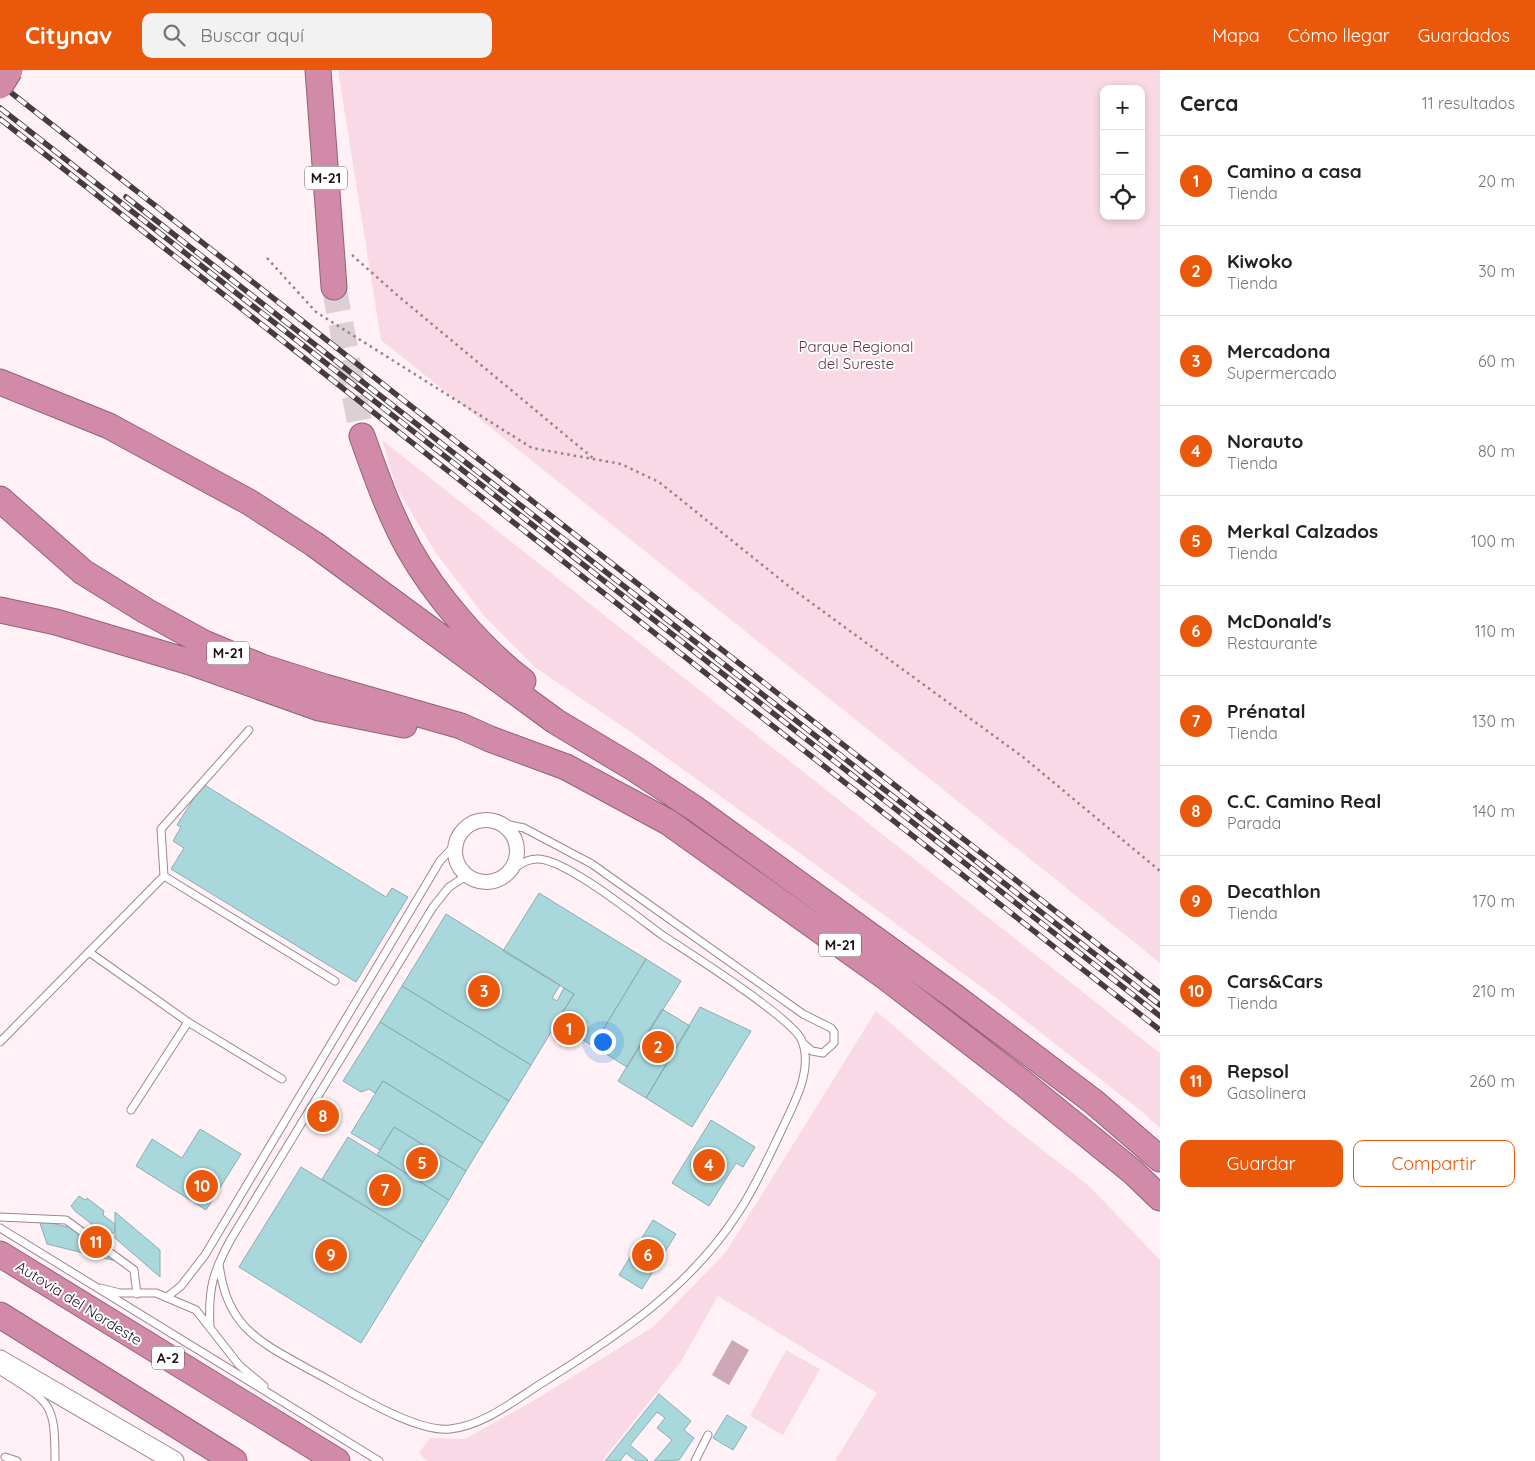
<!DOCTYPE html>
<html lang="es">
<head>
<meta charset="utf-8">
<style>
  body { margin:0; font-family:Quicksand,sans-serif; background:#f2f2f2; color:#222 }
  .controls { position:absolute; right:15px; top:15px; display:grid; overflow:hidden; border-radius:10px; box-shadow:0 2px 8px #0003 }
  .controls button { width:45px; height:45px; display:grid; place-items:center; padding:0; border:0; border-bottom:1px solid #e0e0e0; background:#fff; color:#222; font:25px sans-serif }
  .you { position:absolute; left:602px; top:971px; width:18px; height:18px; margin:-12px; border:4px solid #fff; border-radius:50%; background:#1a73e8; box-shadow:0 0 0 8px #1a73e833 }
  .badge { display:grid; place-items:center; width:32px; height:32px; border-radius:50%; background:#ea580c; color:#fff; font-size:16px; font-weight:700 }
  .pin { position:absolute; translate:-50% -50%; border:2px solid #fff; box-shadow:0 1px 5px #0006 }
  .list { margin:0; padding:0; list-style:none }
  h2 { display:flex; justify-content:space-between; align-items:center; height:65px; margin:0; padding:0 20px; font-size:21px }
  h2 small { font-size:16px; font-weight:400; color:#767676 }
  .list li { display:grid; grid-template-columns:32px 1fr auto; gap:15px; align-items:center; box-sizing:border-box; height:90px; padding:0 20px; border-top:1px solid #e0e0e0 }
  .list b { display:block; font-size:19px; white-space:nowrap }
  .list p { margin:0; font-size:16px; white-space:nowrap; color:#767676 }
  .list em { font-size:16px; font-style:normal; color:#767676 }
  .actions { display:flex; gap:10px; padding:15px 20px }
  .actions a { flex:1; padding:11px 0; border:1px solid #ea580c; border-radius:10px; text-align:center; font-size:18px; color:#ea580c }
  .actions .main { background:#ea580c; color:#fff }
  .icon { flex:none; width:28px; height:28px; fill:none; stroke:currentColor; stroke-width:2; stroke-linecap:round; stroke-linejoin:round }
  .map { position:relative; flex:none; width:1160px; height:1391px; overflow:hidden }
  header { display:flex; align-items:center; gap:30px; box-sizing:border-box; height:70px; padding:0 25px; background:#ea580c; color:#fff }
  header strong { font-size:24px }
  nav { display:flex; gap:28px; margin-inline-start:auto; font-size:18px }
  .search { width:350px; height:45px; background:#f2f2f2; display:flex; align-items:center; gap:12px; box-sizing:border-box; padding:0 18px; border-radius:10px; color:#767676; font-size:19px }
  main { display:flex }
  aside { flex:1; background:#fff }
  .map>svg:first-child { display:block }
  .green { fill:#f9d9e5; fill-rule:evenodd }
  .water { fill:#cea8b6 }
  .building { fill:#a9d8dc; stroke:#89aeb2 }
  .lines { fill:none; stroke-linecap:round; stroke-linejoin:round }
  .highway-tunnel { stroke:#ddd0d5; stroke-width:25; stroke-dasharray:25 12; stroke-linecap:butt }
  .lane-casing { stroke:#a2848f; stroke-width:9 }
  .street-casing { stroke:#a2848f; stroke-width:16 }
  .secondary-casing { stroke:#a2848f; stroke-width:21 }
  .highway-casing { stroke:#926175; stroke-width:27 }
  .path { stroke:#92858a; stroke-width:2.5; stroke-dasharray:2.5 4; stroke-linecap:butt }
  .lane { stroke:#fff; stroke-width:7 }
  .street { stroke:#fff; stroke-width:14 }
  .secondary { stroke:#fff; stroke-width:19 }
  .highway { stroke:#d18ba8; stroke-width:25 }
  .rail-casing { stroke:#463b3f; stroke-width:5.5 }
  .rail { stroke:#fff; stroke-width:4; stroke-dasharray:11; stroke-linecap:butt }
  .highway-bridge-casing { stroke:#926175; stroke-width:27; stroke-linecap:butt }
  .highway-bridge { stroke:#d18ba8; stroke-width:25 }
  .labels { text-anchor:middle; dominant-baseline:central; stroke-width:4; stroke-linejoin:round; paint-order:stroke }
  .shield { fill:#fff; stroke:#625a5d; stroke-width:1 }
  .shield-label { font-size:14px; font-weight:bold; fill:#1e1317 }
  .park-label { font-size:15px; fill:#643148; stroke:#fff }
  .street-label { font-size:15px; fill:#1e1317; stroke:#fff }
</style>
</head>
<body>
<header>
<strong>Citynav</strong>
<div class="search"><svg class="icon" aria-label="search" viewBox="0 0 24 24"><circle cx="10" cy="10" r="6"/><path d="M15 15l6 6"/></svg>Buscar aquí</div>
<nav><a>Mapa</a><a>Cómo llegar</a><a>Guardados</a></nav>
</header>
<main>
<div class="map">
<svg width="1160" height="1391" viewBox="0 0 1160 1391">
  <rect width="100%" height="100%" fill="#fff1f6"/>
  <path class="green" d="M338,0H1160V893L381,270ZM1104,19H1141V146H1104Z
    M382,370L1160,983V1058L1140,1040L999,930L804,786L625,658L536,598L485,547L436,483L396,417Z
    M876,941L1003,1049L1089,1116L1160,1190V1391H835L877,1323L718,1226L680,1293L602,1391H427L419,1383L430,1368L465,1369L535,1330L653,1257L726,1182Z
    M786,1280L820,1299L783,1365L750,1346Z"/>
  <path class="water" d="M732,1270L749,1280L729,1315L712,1305Z"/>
  <path class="building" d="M203,714L386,827L392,818L408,827L356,912L171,799L184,778L173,771L181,757L177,755Z
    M539,823L646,889L593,976L556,953L574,924L503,881Z
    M446,844L560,915L552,928L557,931L564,918L574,924L531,995L402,916Z
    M646,889L681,911L627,997L593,976Z
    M402,916L531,995L509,1031L380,952Z
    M700,937L751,961L692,1057L646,1028Z
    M662,939L690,956L646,1028L618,1011Z
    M380,952L509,1031L483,1073L383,1011L375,1023L369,1019L361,1022L343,1011Z
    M383,1011L483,1073L466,1101L394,1057L380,1080L351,1063Z
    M711,1050L755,1077L743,1097L736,1093L709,1136L672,1113Z
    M394,1057L466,1101L449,1130L377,1085Z
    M200,1059L241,1084L206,1140L136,1096L152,1069L182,1088Z
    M348,1067L449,1130L423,1172L322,1109Z
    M301,1097L423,1172L361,1273L239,1197Z
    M79,1126L85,1130L87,1128L104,1141L103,1145L115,1154V1162L110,1164L99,1156L97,1158L76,1142L71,1136Z
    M115,1142L160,1180V1207L115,1168Z
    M39,1150L108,1167L116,1191L47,1174Z
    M653,1150L676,1164L642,1219L619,1205Z
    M659,1324L691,1351L684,1360L694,1368L679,1390L654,1391L672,1370L657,1358L665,1348L657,1342L630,1375L648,1390L647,1391H636L626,1383L620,1391H605Z
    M727,1345L747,1357L733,1380L713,1368Z"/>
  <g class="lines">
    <path class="highway-tunnel" d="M334,217L362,366"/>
    <g class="lane-casing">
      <path id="lane" d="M500,753L524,758L592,794L803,944L831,958L834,962V973L823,983L812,981L803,973
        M164,806L161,759L249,660
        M89,882L188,952L282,1009
        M0,972L164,806L335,911
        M131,1040L188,952
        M0,1147L66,1150L134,1200L137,1224
        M0,1158L379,1391
        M219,1193C226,1258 260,1272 312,1301C345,1318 414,1363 450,1359C483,1356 515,1330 542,1313C616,1267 690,1218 738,1143C756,1116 769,1086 783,1057C795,1031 813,1000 802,971C794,949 688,882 662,865C636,846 568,791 539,789C528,788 520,795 511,800
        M100,1218L120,1223H156L196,1240L239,1295L264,1316
        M167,1227L181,1216L205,1185L440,791L455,775
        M210,1256C208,1218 213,1202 231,1169L433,837L449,817L466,806
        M2,1302C51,1333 55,1332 55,1391
        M5,1387L17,1391
        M695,1391L708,1365"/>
    </g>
    <g class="street-casing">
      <path id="street" d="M455 781a31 31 0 1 1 62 0a31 31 0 1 1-62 0Z"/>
    </g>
    <g class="secondary-casing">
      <path id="secondary" d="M0,1290L174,1391"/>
    </g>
    <g class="highway-casing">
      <path id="highway" d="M318,0L334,217
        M0,312L109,356L249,432L314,474L555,651L635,699L694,738L955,927L1094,1032L1160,1089
        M362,366C376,405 389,443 409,479C435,525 481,579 523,611
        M0,429L83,502L146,541L204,573L262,597L325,617L461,656L490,669L566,697L668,752L887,908L1023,1013L1133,1102L1160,1128
        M0,540L56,552L190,592L319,638L404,655
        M0,1184L337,1391
        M0,1245L234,1391"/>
    </g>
    <path class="path" d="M352,185L397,225L594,389
      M267,188L316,242L532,378L621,394L659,412L791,518L1023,687L1160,801"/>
    <use href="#lane" class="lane"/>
    <use href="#street" class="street"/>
    <use href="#secondary" class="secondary"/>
    <use href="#highway" class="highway"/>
    <g class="rail-casing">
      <path id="rail" d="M0,14L1160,923
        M0,38L1160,946
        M0,49L1160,960
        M126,127L1160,935"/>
    </g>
    <use href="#rail" class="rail"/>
    <g class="highway-bridge-casing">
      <path id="highway-bridge" d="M0,16L10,0"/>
    </g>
    <use href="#highway-bridge" class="highway-bridge"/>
  </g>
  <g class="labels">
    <g class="shield">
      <rect x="305" y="96.5" width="42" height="23" rx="4"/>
      <rect x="207" y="571.5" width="42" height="23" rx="4"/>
      <rect x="819" y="863.5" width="42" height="23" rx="4"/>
      <rect x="152" y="1276.5" width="32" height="23" rx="4"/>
    </g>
    <g class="shield-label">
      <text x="326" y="108">M-21</text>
      <text x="228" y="583">M-21</text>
      <text x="840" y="875">M-21</text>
      <text x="168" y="1288">A-2</text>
    </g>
    <g class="park-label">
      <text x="856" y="276">Parque Regional<tspan x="856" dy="17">del Sureste</tspan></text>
    </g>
    <g class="street-label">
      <text transform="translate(79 1233) rotate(32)">Autovía del Nordeste</text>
    </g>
  </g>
</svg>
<div class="controls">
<button>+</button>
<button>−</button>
<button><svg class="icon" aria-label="locate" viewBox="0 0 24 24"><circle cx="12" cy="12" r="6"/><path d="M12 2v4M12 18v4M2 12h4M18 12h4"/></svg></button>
</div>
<div class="you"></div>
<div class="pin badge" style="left:569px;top:959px">1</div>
<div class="pin badge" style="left:658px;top:977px">2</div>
<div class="pin badge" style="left:484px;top:921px">3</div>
<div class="pin badge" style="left:709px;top:1095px">4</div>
<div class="pin badge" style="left:422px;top:1093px">5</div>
<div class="pin badge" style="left:648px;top:1185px">6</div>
<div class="pin badge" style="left:385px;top:1120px">7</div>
<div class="pin badge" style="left:323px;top:1046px">8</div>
<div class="pin badge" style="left:331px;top:1185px">9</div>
<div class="pin badge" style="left:202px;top:1116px">10</div>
<div class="pin badge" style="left:96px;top:1172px">11</div>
</div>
<aside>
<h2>Cerca<small>11 resultados</small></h2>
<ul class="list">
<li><span class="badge">1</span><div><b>Camino a casa</b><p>Tienda</p></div><em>20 m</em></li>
<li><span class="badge">2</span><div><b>Kiwoko</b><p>Tienda</p></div><em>30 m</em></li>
<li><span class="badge">3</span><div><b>Mercadona</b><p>Supermercado</p></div><em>60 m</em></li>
<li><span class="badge">4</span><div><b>Norauto</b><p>Tienda</p></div><em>80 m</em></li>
<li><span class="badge">5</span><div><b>Merkal Calzados</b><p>Tienda</p></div><em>100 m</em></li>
<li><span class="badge">6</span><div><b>McDonald's</b><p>Restaurante</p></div><em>110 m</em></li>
<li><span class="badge">7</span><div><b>Prénatal</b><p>Tienda</p></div><em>130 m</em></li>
<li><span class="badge">8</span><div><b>C.C. Camino Real</b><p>Parada</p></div><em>140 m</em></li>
<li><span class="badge">9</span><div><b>Decathlon</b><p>Tienda</p></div><em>170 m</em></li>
<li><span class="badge">10</span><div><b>Cars&amp;Cars</b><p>Tienda</p></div><em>210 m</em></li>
<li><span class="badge">11</span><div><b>Repsol</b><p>Gasolinera</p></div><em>260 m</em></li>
</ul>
<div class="actions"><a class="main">Guardar</a><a>Compartir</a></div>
</aside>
</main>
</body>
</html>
